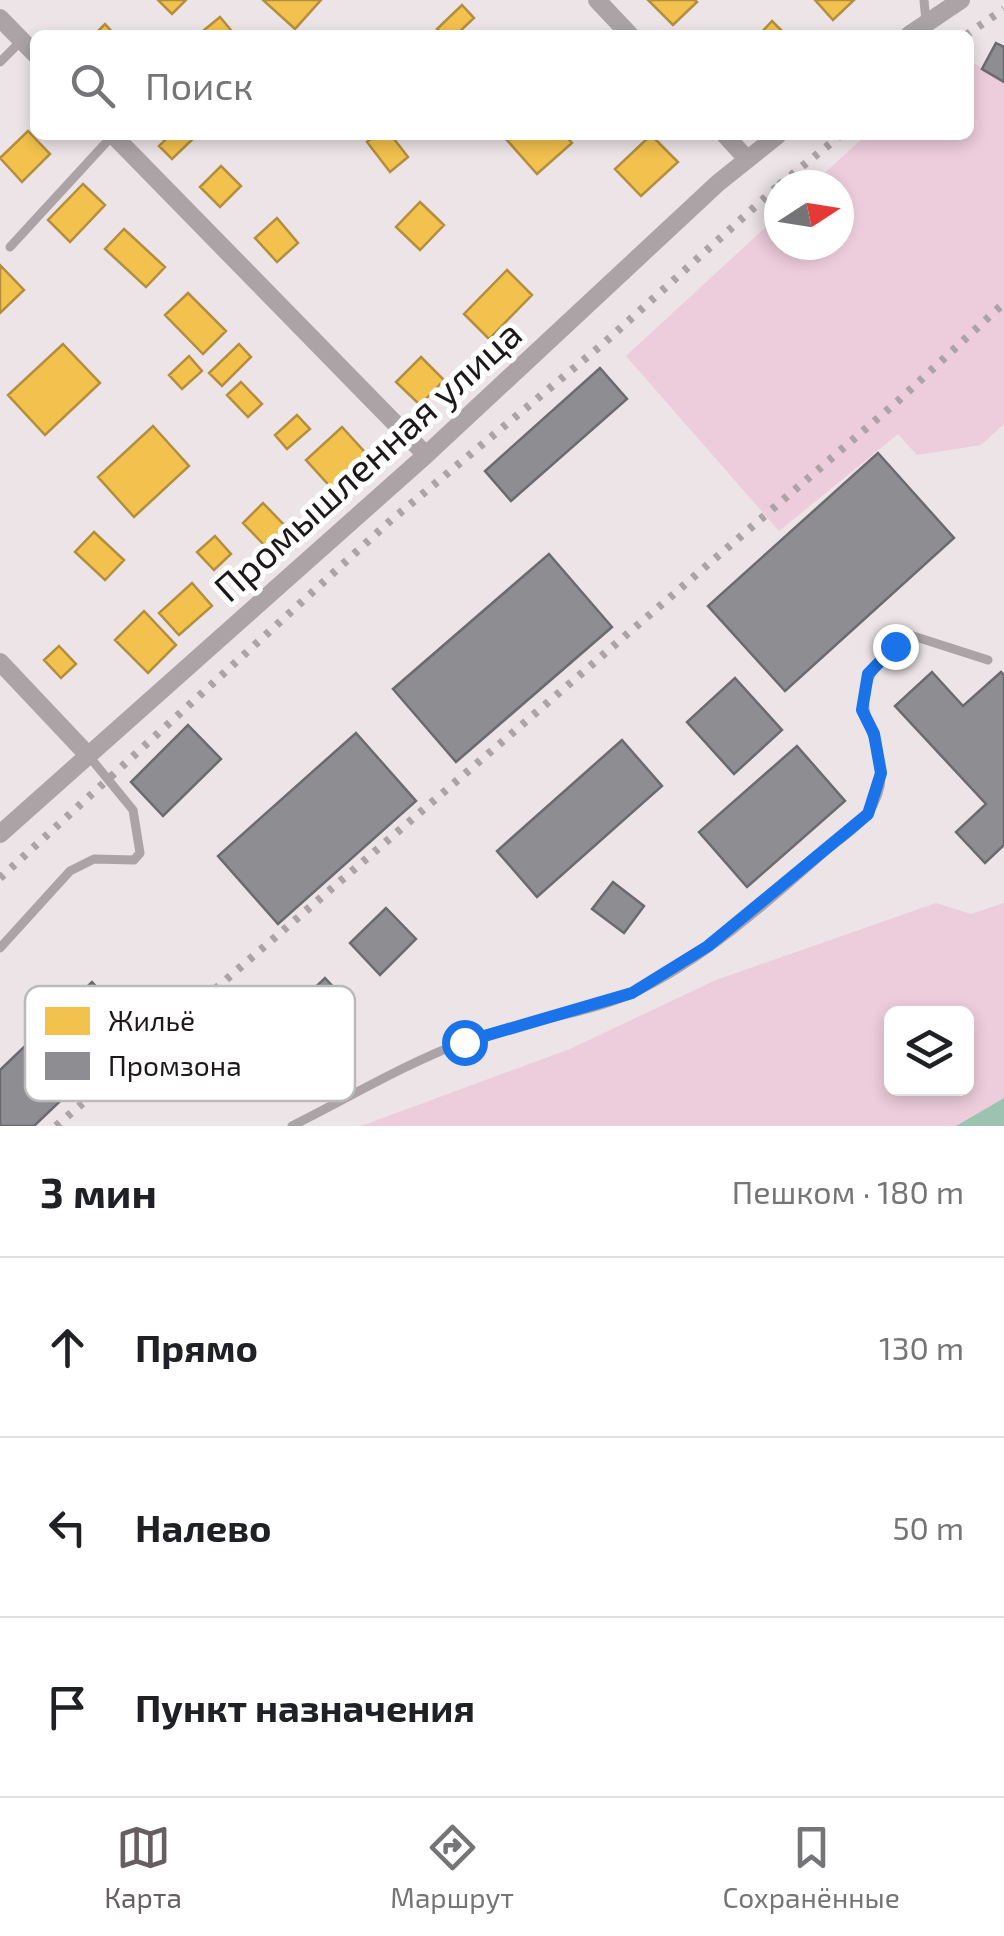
<!DOCTYPE html>
<html lang="ru">
<head>
<meta charset="utf-8">
<style>
  body { margin:0; font-family:"Exo 2",sans-serif; background:#f2f2f2; color:#202124 }
  .controls { position:absolute; right:30px; bottom:30px; display:grid; overflow:hidden; border-radius:15px; box-shadow:0 5px 15px #0003 }
  .controls button { width:90px; height:90px; display:grid; place-items:center; padding:0; border:0; border-bottom:2px solid #e0e0e0; background:#fff; color:#202124; font:50px sans-serif }
  .compass { position:absolute; left:764px; top:170px; width:90px; height:90px; border-radius:50%; background:#fff; box-shadow:0 5px 15px #0003; rotate:78deg }
  .stop { position:absolute; width:30px; height:30px; margin:-22px; border:8px solid #1a73e8; border-radius:50%; background:#fff }
  .stop.end { background:#1a73e8; border-color:#fff; box-shadow:0 2px 10px #0008 }
  .list { margin:0; padding:0; list-style:none }
  h2 { display:flex; justify-content:space-between; align-items:center; height:130px; margin:0; padding:0 40px; font-size:42px }
  h2 small { font-size:32px; font-weight:400; color:#757577 }
  .list li { display:grid; grid-template-columns:65px 1fr auto; gap:30px; align-items:center; box-sizing:border-box; height:180px; padding:0 40px; border-top:2px solid #e0e0e0 }
  .list b { display:block; font-size:38px; white-space:nowrap }
  .list em { font-size:32px; font-style:normal; color:#757577 }
  .icon { flex:none; width:55px; height:55px; fill:none; stroke:currentColor; stroke-width:2; stroke-linecap:round; stroke-linejoin:round }
  .map { position:relative; flex:none; width:1004px; height:1126px; overflow:hidden }
  .search { position:absolute; background:#fff; box-shadow:0 5px 15px #0003; left:30px; right:30px; top:30px; height:110px; display:flex; align-items:center; gap:25px; box-sizing:border-box; padding:0 35px; border-radius:15px; color:#757577; font-size:38px }
  .sheet { height:670px; background:#fff }
  nav { display:flex; justify-content:space-around; align-items:center; box-sizing:border-box; height:140px; border-top:2px solid #e0e0e0; background:#fff; font-size:28px; color:#757577 }
  nav a { display:grid; justify-items:center; gap:5px }
  nav .on { color:#655f62 }
  .map>svg:first-child { display:block }
  .green { fill:#edccdb; fill-rule:evenodd }
  .water { fill:#9cc2b2 }
  .homes { fill:#f2c14e; stroke:#b28e3e; stroke-width:2.5 }
  .industry { fill:#8d8d92; stroke:#6b6a6e; stroke-width:2.5 }
  .lines { fill:none; stroke-linecap:round; stroke-linejoin:round }
  .service { stroke:#aba3a6; stroke-width:9 }
  .minor { stroke:#aba3a6; stroke-width:18 }
  .rail { stroke:#aba3a6; stroke-width:8; stroke-dasharray:5 10; stroke-linecap:butt }
  .route { stroke:#1a73e8; stroke-width:12 }
  .labels { text-anchor:middle; dominant-baseline:central; stroke-width:10; stroke-linejoin:round; paint-order:stroke }
  .street-label { font-size:38px; fill:#1d181a; stroke:#fff }
  .key { fill:#fff; stroke:#bbbaba; stroke-width:2.5 }
  .key-label { font-size:28px; fill:#1d181a }
</style>
</head>
<body>
<div class="map">
<svg width="1004" height="1126" viewBox="0 0 1004 1126">
  <rect width="100%" height="100%" fill="#ece4e7"/>
  <path class="green" d="M969,60L1004,82V424L981,445L917,455L898,434L779,531L626,356L779,215V245H839V185H812L866,135H969Z
    M936,903L971,914L1004,903V1098L956,1126H361L570,1049L716,980ZM892,1014H966V1088H892Z"/>
  <path class="water" d="M1004,1098V1126H956Z"/>
  <path class="homes" d="M158,0H186L172,14Z
    M263,0H321L295,29Z
    M648,0H695L697,2L673,25Z
    M815,0H854L833,20Z
    M462,5L474,18L456,35H444L437,29Z
    M220,17L235,35H198Z
    M772,21L786,35H759Z
    M105,24L115,35H94Z
    M28,131L50,154L22,182L0,158Z
    M170,135H197L172,159L159,146Z
    M375,135H391L408,157L390,172L367,142Z
    M510,135H565L572,143L537,174L506,139Z
    M651,135L678,162L641,196L615,169Z
    M221,166L241,186L220,207L200,187Z
    M83,184L105,205L70,242L48,220Z
    M420,202L444,225L420,250L396,227Z
    M277,218L298,243L277,262L255,238Z
    M124,229L165,267L146,287L105,249Z
    M0,265L24,290L0,313Z
    M507,270L532,295L489,339L464,314Z
    M188,293L226,331L203,354L165,315Z
    M63,344L100,383L45,435L8,395Z
    M239,344L251,357L222,386L209,373Z
    M189,356L202,371L182,389L169,375Z
    M421,357L444,380L420,405L396,382Z
    M241,382L262,404L248,417L227,395Z
    M297,415L310,429L287,449L275,435Z
    M153,426L189,466L134,517L98,477Z
    M342,427L372,460L336,493L306,460Z
    M263,503L288,529L268,549L243,523Z
    M94,532L124,560L105,580L75,552Z
    M215,536L231,554L214,570L197,552Z
    M192,583L212,606L179,635L159,613Z
    M144,611L176,645L148,673L115,640Z
    M59,646L76,664L61,678L44,660Z"/>
  <path class="industry" d="M996,43L1004,47V82L982,69Z
    M600,368L627,399L511,501L485,471Z
    M878,453L954,538L785,691L708,606Z
    M549,554L612,627L456,762L393,689Z
    M932,672L963,706L1001,672L1004,675V845L985,863L956,832L986,804L895,706Z
    M735,678L782,730L734,774L687,722Z
    M188,725L221,759L163,816L131,782Z
    M356,733L416,801L278,924L218,856Z
    M622,740L662,786L537,897L497,851Z
    M797,746L845,801L747,887L699,832Z
    M613,882L644,906L624,933L592,909Z
    M386,908L416,939L380,975L350,943Z
    M325,978L354,1009L309,1052L280,1021Z
    M92,982L136,1029L34,1126H0V1070Z"/>
  <g class="lines">
    <path class="service" d="M924,0L926,22
      M0,62L22,40
      M10,247L113,135
      M0,948L70,871L94,859L134,860L140,853L133,810L88,755
      M292,1126C348,1098 405,1064 463,1042C517,1021 578,1017 631,994C700,963 771,900 827,850C840,839 858,828 867,815C918,744 807,707 910,635L988,660"/>
    <path class="minor" d="M597,0L630,35
      M0,18L35,54
      M909,35L961,0
      M113,135L426,455
      M725,135L747,159
      M0,662L86,753
      M0,834L426,455L718,183L778,135"/>
    <path class="rail" d="M966,35L1004,9
      M779,185L841,135
      M0,878L389,522L604,343L779,185
      M56,1126L899,400L1004,303"/>
  </g>
  <g class="lines">
    <path class="route" d="M464,1042L632,993L708,946L868,814L881,773L874,734L862,710L868,674L895,646"/>
  </g>
  <g class="labels">
    <g class="street-label">
      <text transform="translate(367 460) rotate(-42)">Промышленная улица</text>
    </g>
  </g>
  <rect x="25" y="986" width="330" height="115" rx="15" class="key"/>
  <rect x="45" y="1007" width="45" height="28" fill="#f2c14e"/>
  <rect x="45" y="1052" width="45" height="28" fill="#8d8d92"/>
  <g class="key-label">
    <text x="108" y="1031">Жильё</text>
    <text x="108" y="1076">Промзона</text>
  </g>
</svg>
<div class="controls">
<button><svg class="icon" aria-label="layers" viewBox="0 0 24 24"><path d="M12 4l9 5-9 5-9-5zM3 14l9 5 9-5"/></svg></button>
</div>
<svg class="compass" viewBox="-18 -18 36 36"><path d="M0-13l5 13h-10z" fill="#e53935"/><path d="M0 13l5-13h-10z" fill="#757577"/></svg>
<div class="stop" style="left:464px;top:1042px"></div>
<div class="stop end" style="left:895px;top:646px"></div>
<div class="search"><svg class="icon" aria-label="search" viewBox="0 0 24 24"><circle cx="10" cy="10" r="6"/><path d="M15 15l6 6"/></svg>Поиск</div>
</div>
<section class="sheet">
<h2>3 мин<small>Пешком · 180 m</small></h2>
<ul class="list">
<li><svg class="icon" aria-label="ahead" viewBox="0 0 24 24"><path d="M12 20V5M6 11l6-6 6 6"/></svg><div><b>Прямо</b></div><em>130 m</em></li>
<li><svg class="icon" aria-label="left" viewBox="0 0 24 24"><path d="M17 20v-9H6M10 6l-5 5 5 5"/></svg><div><b>Налево</b></div><em>50 m</em></li>
<li><svg class="icon" aria-label="arrive" viewBox="0 0 24 24"><path d="M6 21V4h12l-3 4 3 4H6"/></svg><div><b>Пункт назначения</b></div></li>
</ul>
</section>
<nav>
<a class="on"><svg class="icon" aria-label="map" viewBox="0 0 24 24"><path d="M3 6l6-2 6 2 6-2v14l-6 2-6-2-6 2zM9 4v14M15 6v14"/></svg>Карта</a>
<a><svg class="icon" aria-label="directions" viewBox="0 0 24 24"><path d="M12 3l9 9-9 9-9-9zM9 14v-3h6M13 9l2 2-2 2"/></svg>Маршрут</a>
<a><svg class="icon" aria-label="saved" viewBox="0 0 24 24"><path d="M7 4h10v16l-5-4-5 4z"/></svg>Сохранённые</a>
</nav>
</body>
</html>
